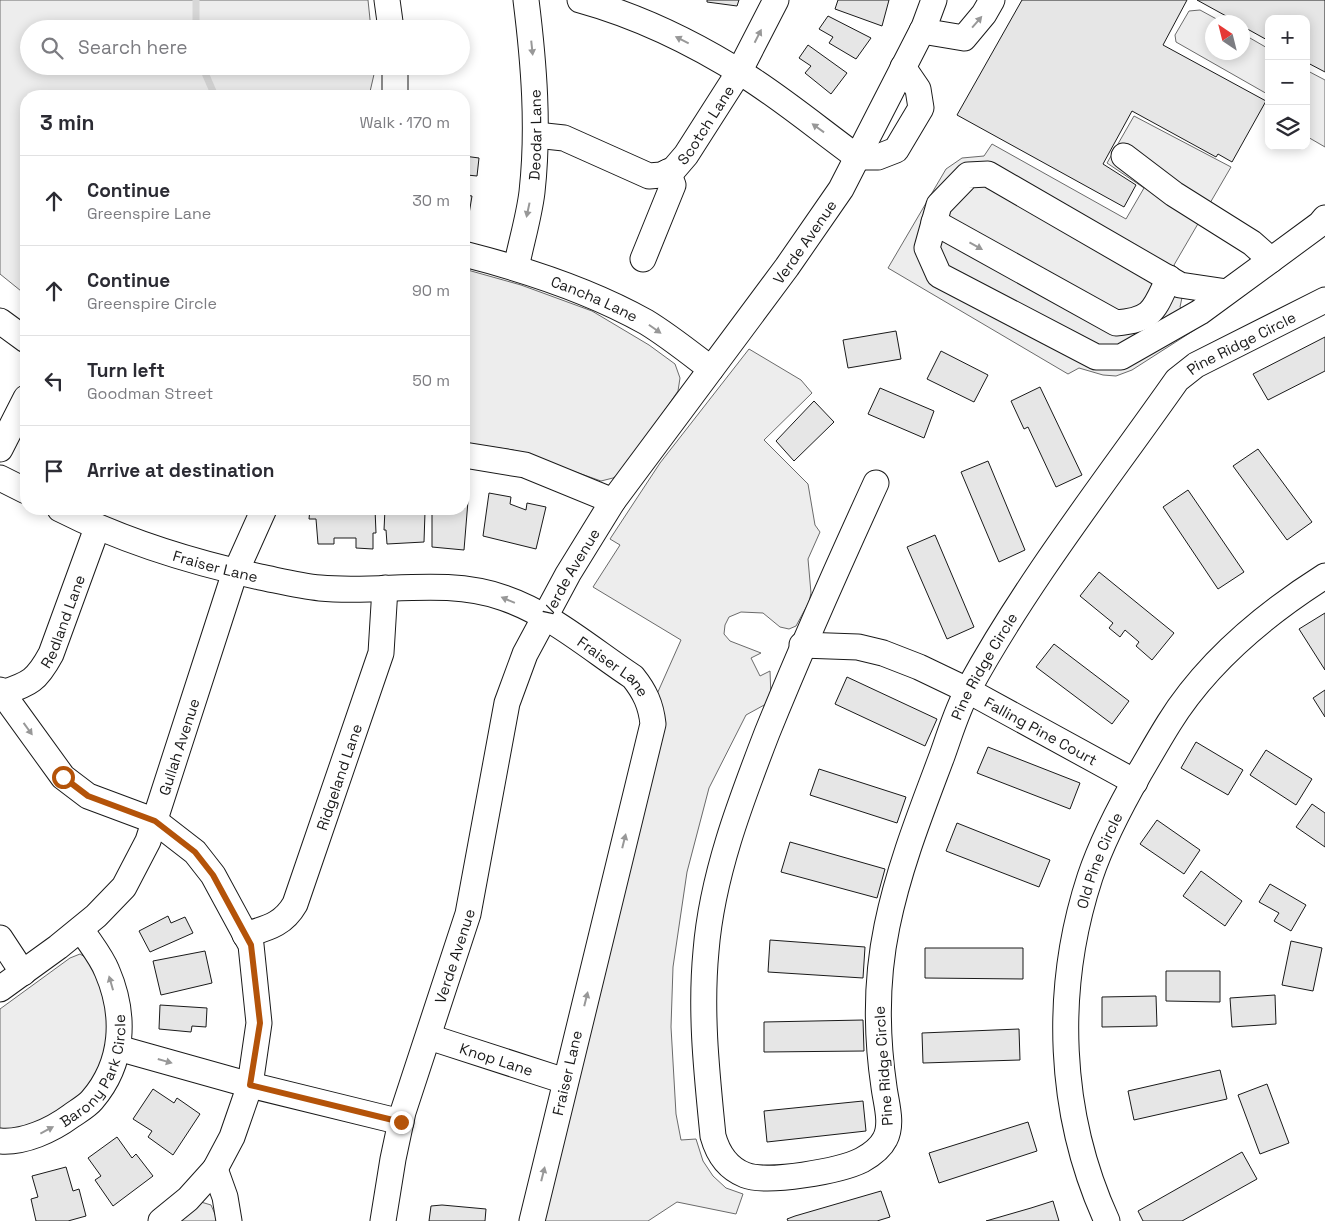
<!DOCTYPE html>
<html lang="en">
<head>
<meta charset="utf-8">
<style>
  body { margin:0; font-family:"Space Grotesk",sans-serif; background:#f7f7f7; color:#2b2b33 }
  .controls { position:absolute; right:15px; top:15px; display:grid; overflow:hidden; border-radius:10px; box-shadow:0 2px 12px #0003 }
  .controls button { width:45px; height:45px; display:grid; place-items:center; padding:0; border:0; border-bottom:1px solid #e1e1e2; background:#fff; color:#2b2b33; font:25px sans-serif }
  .compass { position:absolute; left:1205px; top:15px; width:45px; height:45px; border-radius:50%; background:#fff; box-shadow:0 2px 12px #0003; rotate:325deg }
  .stop { position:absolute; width:15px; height:15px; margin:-11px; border:4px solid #b45309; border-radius:50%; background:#fff }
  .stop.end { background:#b45309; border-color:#fff; box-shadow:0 1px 5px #0008 }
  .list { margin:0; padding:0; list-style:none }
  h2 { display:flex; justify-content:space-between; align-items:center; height:65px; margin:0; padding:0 20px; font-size:21px }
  h2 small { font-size:16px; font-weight:400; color:#7c7c81 }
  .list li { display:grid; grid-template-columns:32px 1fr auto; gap:15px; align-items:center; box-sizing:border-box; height:90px; padding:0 20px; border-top:1px solid #e1e1e2 }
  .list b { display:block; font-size:19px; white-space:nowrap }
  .list p { margin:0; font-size:16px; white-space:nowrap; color:#7c7c81 }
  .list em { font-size:16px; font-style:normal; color:#7c7c81 }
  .icon { flex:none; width:28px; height:28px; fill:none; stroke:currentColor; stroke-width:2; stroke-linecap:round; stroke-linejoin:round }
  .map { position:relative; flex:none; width:1325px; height:1221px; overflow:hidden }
  .search { position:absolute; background:#fff; box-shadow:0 2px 12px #0003; left:20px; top:20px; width:450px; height:55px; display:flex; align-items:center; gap:12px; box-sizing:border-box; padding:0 18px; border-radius:28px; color:#7c7c81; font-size:19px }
  .panel { position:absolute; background:#fff; box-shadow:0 2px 12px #0003; left:20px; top:90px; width:450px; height:425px; border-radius:20px }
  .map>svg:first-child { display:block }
  .built { fill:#ededed; stroke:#6a6a6a }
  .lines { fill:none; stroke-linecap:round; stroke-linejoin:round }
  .stream { stroke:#d7d7d7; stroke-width:7 }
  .building { fill:#e6e6e6; stroke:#1a1a1a }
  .minor-casing { stroke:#1a1a1a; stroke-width:27 }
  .minor { stroke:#fff; stroke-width:25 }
  .oneway { fill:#989898 }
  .route { stroke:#b45309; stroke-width:6 }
  .labels { text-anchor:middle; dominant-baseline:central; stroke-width:4; stroke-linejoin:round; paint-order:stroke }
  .street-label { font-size:15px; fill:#1a1a1a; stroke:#fff }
</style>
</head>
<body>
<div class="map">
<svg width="1325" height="1221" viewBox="0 0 1325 1221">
  <rect width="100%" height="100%" fill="#fff"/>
  <path class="built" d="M0,0H368L371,29H29V66H375V70L369,96H26V295L0,274Z
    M1200,10L1222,22H1212V52H1242L1243,34L1269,49V95L1176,42L1175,35L1189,11Z
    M1306,70L1325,80V147L1306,136Z
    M1134,116L1231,167L1174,265L1178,271L1187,274L1180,307L1196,329L1132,370L1116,376L1103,375L1079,368L1068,374L888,268L946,169L962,158L984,156L992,144L1126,219L1144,188L1107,163Z
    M464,269L521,285L592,311L649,345L675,364L680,378L678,391L623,471L613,478L601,481L513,450L464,443Z
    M749,349L801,380L812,393L764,440L808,484L815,525L820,532L808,559L811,593L809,602L796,626L789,629L780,627L763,613L741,612L729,617L725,625L724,634L730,641L761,653L751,658L760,676L770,671L771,697L766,704L746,715L709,788L687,872L673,967L671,1027L676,1114L681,1140L696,1139L703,1161L713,1176L726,1188L743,1194L736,1214L677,1202L648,1221H538L657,694L681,640L593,587L620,545L610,539L660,463Z
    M80,954L90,960L106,985L110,1046L85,1092L41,1122L20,1128L0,1129V1009L70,958Z
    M201,1202L211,1205L218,1221H176Z"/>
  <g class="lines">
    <path class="stream" d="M196,29V0
      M202,66L215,96"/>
  </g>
  <path class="building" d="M707,0H739L737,6L707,2Z
    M838,0H889L882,26L835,9Z
    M1022,0H1187L1163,45L1266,101L1232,162L1218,154L1216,157L1132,111L1103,164L1136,185L1124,207L957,115Z
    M1197,0H1325V72L1306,62V19H1269V41L1242,26V22H1237Z
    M828,16L871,38L856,59L829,43L833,37L819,29Z
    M808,45L847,73L831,94L805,73L811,66L799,58Z
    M464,156L479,158L477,176L467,175L465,195L472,196L469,214L464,213Z
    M896,331L901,359L848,368L843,340Z
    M1325,337V371L1268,400L1253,374Z
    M941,351L988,375L974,402L927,379Z
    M1040,387L1082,475L1056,487L1028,427L1024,429L1011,401Z
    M880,388L934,411L924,438L868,414Z
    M814,401L834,422L794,461L776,441Z
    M1258,449L1312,522L1287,540L1233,466Z
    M988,461L1025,550L999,562L961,472Z
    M1188,490L1244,572L1218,589L1163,507Z
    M489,493L511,497L510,504L526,510L527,503L546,507L536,549L483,536Z
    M464,500L468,501L464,550L432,547V511L435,512V509H464Z
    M310,509H375L376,533H373V549L356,548V538H334V544H318L316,519H309Z
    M385,509H422L423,512H425L424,542L387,544L386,530H384Z
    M935,535L974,627L947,639L907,547Z
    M1099,572L1174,633L1152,660L1136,646L1139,642L1125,630L1120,637L1109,628L1113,623L1080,596Z
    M1325,613V670L1299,629Z
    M1054,644L1129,701L1112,724L1036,667Z
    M847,677L937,719L925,746L835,704Z
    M1325,690V717L1313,698Z
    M1196,742L1243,770L1228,795L1181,768Z
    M988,747L1080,783L1070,809L977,773Z
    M1266,750L1312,779L1296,805L1250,775Z
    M819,769L906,797L897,823L810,795Z
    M1312,804L1325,813V847L1296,827Z
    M1157,820L1200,850L1184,874L1140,844Z
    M957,823L1050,860L1039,887L946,851Z
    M790,842L885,869L877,898L781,872Z
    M1201,871L1242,901L1225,926L1183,896Z
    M1270,884L1306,905L1291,931L1274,921L1279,913L1259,902Z
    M168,916L171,923L185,917L193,933L150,952L139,931Z
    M770,940L865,947L863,978L768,972Z
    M1291,941L1322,948L1313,991L1282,985Z
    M925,948H1023V979L925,978Z
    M205,951L212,983L161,995L153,961Z
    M1166,971H1220V1002L1166,1001Z
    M1275,995L1276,1024L1232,1027L1230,998Z
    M1156,996L1157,1026L1102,1027V997Z
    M160,1005L207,1008L206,1027L192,1026L191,1032L159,1029Z
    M863,1020L864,1051L764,1052V1022Z
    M1019,1029L1020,1060L923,1063L922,1033Z
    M1220,1070L1227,1099L1134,1120L1128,1091Z
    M1267,1084L1289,1143L1260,1154L1238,1095Z
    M153,1089L174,1103L177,1098L200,1114L173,1155L148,1137L152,1131L133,1119Z
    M863,1101L866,1131L767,1142L764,1111Z
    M1028,1122L1037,1151L939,1183L929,1153Z
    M117,1137L132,1158L136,1154L153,1176L113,1206L95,1180L101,1176L88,1158Z
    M1242,1152L1257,1179L1182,1221H1143L1138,1211Z
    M66,1167L73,1191L79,1189L86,1216L68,1221H36L31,1199L38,1197L32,1176Z
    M881,1191L890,1217L877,1221H788L787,1219L795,1216Z
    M1053,1201L1059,1221H986L1031,1208Z
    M442,1205L486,1209L485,1221H429L431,1206Z"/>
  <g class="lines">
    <g class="minor-casing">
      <g id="minor">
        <path d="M387,0L391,29"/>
        <path d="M580,0C638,16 694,43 746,76C784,100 820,130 857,157H878L896,150L921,108L918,89L903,67"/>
        <path d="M922,31L964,38L984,14L992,0"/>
        <path d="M395,96V66"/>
        <path id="s1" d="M536,135L564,138L649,176L661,175L674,169L686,155L739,72L776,0"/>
        <path d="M1124,156L1174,194L1252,243L1271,260"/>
        <path d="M934,222L1116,323C1154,320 1154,309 1169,278"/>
        <path id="s2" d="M464,254C527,270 589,290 646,322C669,336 690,353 711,369"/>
        <path d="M643,259L673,185L668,172"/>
        <path id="s3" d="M516,268C521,243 529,217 532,192C539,128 534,64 526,0"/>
        <path d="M1227,292L1180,285L988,174L968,175L939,205L927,248L939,275L1096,357H1121L1200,312L1320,224L1325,218"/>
        <path d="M0,321L26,340"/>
        <path d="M0,449L26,398"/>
        <path d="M464,455L525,465L613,501"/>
        <path d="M0,478L26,491"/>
        <path id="s4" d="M876,483C838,566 801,649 767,733C740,803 712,876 706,951C700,1014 707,1075 713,1136C718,1154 727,1168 745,1175C767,1184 840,1171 862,1160C871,1155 881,1147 885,1139C893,1124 886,1103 884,1087C876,1033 876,979 887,926C899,867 921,812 942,756C950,734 957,709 969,688C1028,580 1106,481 1177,380L1196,365L1325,300"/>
        <path id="s5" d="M60,509C123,541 191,562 260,577C280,581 300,586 320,588C381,594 445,577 504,598C551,614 592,650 633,677C645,692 651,705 653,724L532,1221"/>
        <path id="s6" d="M802,645L858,647L883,653L919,667L967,690L1135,782"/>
        <path d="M0,690L63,777L88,796L155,821L195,852L213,875L251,945L259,1023L250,1085L232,1137L215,1169L188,1199L161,1221"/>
        <path id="s7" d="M2,693C30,684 37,680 51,654L97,528"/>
        <path id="s8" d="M245,935C267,928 283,925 295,904L381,653L385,588"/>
        <path d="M0,938L23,973"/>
        <path id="s9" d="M0,989L58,947L96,916L124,887L148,841L233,578L264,509"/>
        <path id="s10" d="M429,1037L565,1081"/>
        <path d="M118,1048L250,1085L401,1122"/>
        <path id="s11" d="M0,1141C24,1143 52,1130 71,1116C78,1111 87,1106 92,1100C124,1063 126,1015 107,971C101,956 89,942 81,929"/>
        <path d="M215,1169L225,1197L229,1221"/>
        <path id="s12" d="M383,1221L393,1159L403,1112L468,914L507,703L525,654L568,574L613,501L787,267L841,189L924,27L934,0"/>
        <path id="s13" d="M1107,1221C1058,1114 1053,990 1090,877C1102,841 1121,805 1140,772C1150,755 1159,739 1169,723C1207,662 1265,614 1325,576"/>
      </g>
    </g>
    <use href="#minor" class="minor"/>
  </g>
  <defs><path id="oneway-solid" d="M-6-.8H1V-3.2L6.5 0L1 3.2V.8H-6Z" transform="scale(1.25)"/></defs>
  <g class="oneway">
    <use href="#oneway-solid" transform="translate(977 22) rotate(-49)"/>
    <use href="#oneway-solid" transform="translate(758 36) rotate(-63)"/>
    <use href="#oneway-solid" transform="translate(682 40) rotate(-153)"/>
    <use href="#oneway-solid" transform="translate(532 48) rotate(84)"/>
    <use href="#oneway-solid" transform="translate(818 128) rotate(-144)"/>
    <use href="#oneway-solid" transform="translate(528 210) rotate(102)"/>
    <use href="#oneway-solid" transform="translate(976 246) rotate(29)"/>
    <use href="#oneway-solid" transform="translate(655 329) rotate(35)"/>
    <use href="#oneway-solid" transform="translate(508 600) rotate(-157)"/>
    <use href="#oneway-solid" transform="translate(28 729) rotate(54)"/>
    <use href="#oneway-solid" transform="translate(624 841) rotate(-76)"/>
    <use href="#oneway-solid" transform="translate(111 983) rotate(-106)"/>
    <use href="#oneway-solid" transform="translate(586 999) rotate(-76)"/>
    <use href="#oneway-solid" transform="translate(165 1061) rotate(16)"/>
    <use href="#oneway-solid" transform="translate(47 1130) rotate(-28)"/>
    <use href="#oneway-solid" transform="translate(543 1174) rotate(-76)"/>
  </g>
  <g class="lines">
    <path class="route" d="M63,777L88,796L155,821L195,852L213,875L251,945L260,1023L250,1085L401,1122"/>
  </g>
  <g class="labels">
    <g class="street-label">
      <text stroke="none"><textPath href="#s1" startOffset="202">Scotch Lane</textPath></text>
      <text stroke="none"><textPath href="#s3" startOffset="135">Deodar Lane</textPath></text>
      <text stroke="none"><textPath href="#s12" startOffset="1085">Verde Avenue</textPath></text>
      <text stroke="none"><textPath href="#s2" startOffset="138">Cancha Lane</textPath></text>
      <text stroke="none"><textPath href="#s4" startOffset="1802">Pine Ridge Circle</textPath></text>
      <text stroke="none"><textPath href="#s5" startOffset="166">Fraiser Lane</textPath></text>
      <text stroke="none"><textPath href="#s12" startOffset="680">Verde Avenue</textPath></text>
      <text stroke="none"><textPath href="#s7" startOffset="100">Redland Lane</textPath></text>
      <text stroke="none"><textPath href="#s4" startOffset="1382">Pine Ridge Circle</textPath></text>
      <text stroke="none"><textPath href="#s5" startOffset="588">Fraiser Lane</textPath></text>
      <text stroke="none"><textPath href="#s6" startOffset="258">Falling Pine Court</textPath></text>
      <text stroke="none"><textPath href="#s9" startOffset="312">Gullah Avenue</textPath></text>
      <text stroke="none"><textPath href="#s8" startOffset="195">Ridgeland Lane</textPath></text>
      <text stroke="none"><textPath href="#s13" startOffset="371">Old Pine Circle</textPath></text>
      <text stroke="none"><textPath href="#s12" startOffset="275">Verde Avenue</textPath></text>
      <text stroke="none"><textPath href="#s10" startOffset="71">Knop Lane</textPath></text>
      <text stroke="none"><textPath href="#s11" startOffset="130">Barony Park Circle</textPath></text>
      <text transform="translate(883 1066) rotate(-94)">Pine Ridge Circle</text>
      <text transform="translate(567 1073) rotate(-77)">Fraiser Lane</text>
    </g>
  </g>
</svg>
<div class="controls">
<button>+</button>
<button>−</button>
<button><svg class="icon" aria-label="layers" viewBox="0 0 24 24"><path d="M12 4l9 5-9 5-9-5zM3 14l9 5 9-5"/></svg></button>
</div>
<svg class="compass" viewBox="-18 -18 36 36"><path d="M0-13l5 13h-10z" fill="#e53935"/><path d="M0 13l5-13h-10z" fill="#7c7c81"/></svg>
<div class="stop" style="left:63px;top:777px"></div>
<div class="stop end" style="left:401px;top:1122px"></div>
<div class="search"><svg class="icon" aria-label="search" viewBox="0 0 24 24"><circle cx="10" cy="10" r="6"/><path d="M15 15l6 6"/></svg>Search here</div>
<section class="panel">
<h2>3 min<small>Walk · 170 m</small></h2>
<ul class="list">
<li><svg class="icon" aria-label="ahead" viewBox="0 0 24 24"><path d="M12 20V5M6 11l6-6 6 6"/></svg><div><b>Continue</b><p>Greenspire Lane</p></div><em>30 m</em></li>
<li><svg class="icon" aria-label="ahead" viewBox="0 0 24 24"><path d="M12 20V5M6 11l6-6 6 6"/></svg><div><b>Continue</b><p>Greenspire Circle</p></div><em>90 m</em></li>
<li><svg class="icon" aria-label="left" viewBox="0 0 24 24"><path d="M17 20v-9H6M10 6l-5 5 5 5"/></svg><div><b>Turn left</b><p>Goodman Street</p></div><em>50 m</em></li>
<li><svg class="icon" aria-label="arrive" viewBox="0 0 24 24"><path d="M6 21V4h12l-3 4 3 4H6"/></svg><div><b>Arrive at destination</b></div></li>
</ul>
</section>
</div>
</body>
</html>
